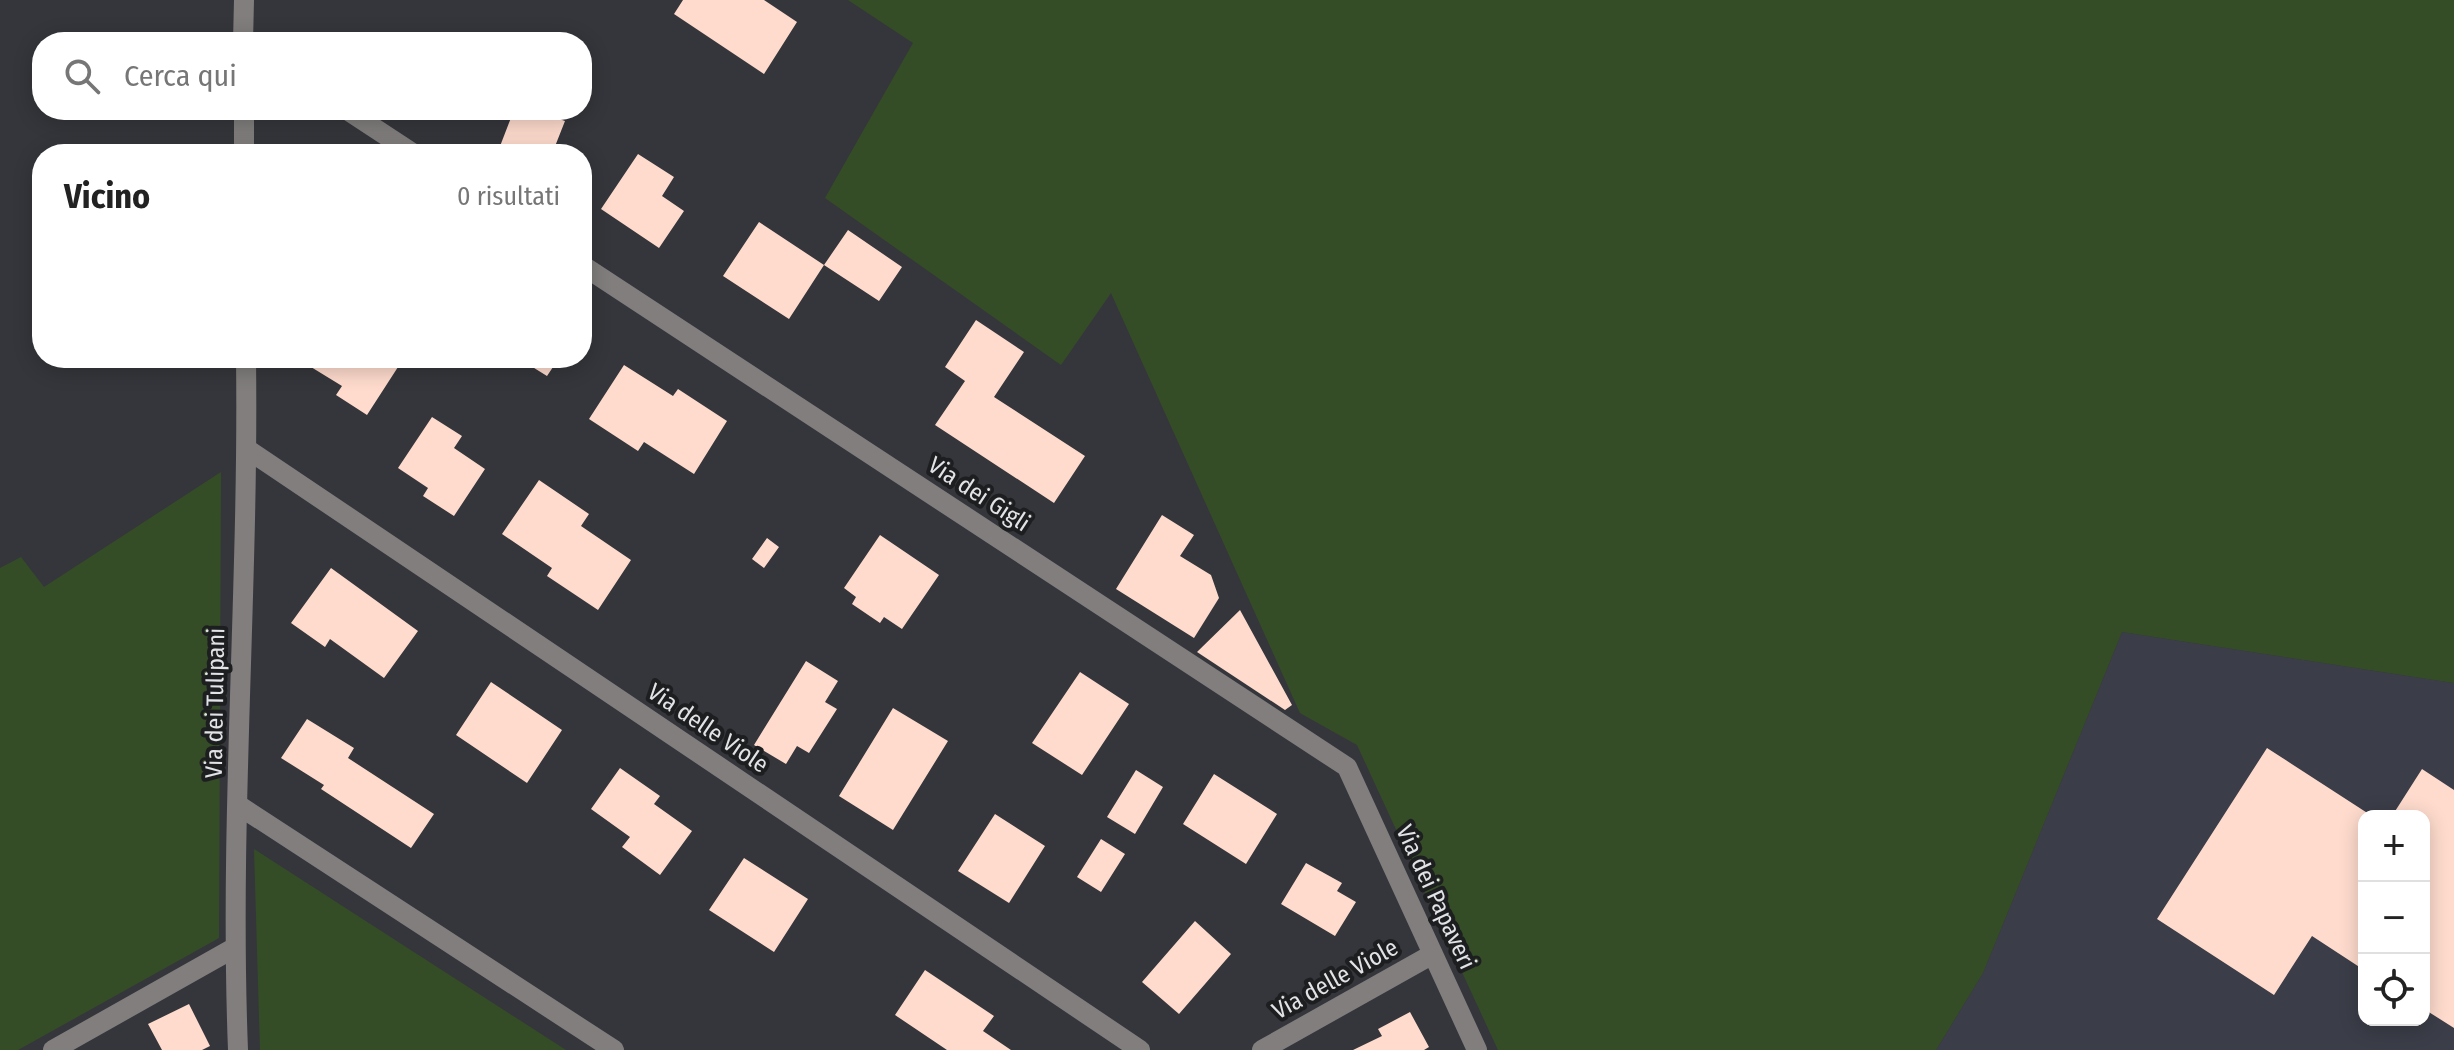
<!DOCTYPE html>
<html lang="it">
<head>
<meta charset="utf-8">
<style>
  body { margin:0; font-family:"Fira Sans Condensed",sans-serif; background:#f6f6f6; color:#222 }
  .controls { position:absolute; right:24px; bottom:24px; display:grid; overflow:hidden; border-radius:16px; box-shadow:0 4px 20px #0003 }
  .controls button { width:72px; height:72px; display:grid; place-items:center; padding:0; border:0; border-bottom:2px solid #e0e0e0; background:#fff; color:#222; font:40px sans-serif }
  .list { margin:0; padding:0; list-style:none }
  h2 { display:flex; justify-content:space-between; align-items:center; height:104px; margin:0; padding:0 32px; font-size:34px }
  h2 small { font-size:26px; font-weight:400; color:#767676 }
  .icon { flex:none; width:44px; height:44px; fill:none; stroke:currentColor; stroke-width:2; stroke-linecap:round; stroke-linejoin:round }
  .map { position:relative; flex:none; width:2454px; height:1050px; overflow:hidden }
  .search { position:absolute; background:#fff; box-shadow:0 4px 20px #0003; left:32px; top:32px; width:560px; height:88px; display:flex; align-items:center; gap:20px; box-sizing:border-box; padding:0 28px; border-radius:32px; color:#767676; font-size:30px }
  .panel { position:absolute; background:#fff; box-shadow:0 4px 20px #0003; left:32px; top:144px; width:560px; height:224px; border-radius:32px }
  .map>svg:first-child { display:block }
  .built { fill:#3b3d48; fill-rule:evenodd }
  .green { fill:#354d27 }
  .building { fill:#fedbcd }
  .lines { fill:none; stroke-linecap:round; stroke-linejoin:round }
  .minor { stroke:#817e7d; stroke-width:20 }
  .labels { text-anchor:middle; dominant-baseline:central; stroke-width:8; stroke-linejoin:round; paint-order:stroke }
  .street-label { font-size:24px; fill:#e2e3e6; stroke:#1d1e20 }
</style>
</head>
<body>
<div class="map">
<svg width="2454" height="1050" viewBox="0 0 2454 1050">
  <rect width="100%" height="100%" fill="#35363b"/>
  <path class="built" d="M2122,632L2454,683V1050H1936L1983,973ZM2364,816H2424V1020H2364Z"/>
  <path class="green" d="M848,0H2454V683L2122,632L1983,973L1936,1050H1498L1357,745L1300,713L1111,293L1061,365L825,198L913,43Z
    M221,472L219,938L18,1050H0V568L21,557L44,587Z
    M254,849L566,1050H260Z"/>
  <path class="building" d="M683,0H764L797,22L764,74L674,14Z
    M514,110H550L548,115L565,121L552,154H497Z
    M638,154L674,177L662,196L684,211L659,248L601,209Z
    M759,222L824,265L848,230L902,267L879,301L824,265L789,319L723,276Z
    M976,320L1024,352L994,397L1085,456L1054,503L935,425L965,381L945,367Z
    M317,358H384L398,367L367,415L336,395L342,386L311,367Z
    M518,358H559L547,376Z
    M624,365L673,396L678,389L727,421L694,474L644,442L638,451L589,419Z
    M432,417L462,436L454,448L485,469L454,516L423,496L428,488L398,468Z
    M539,480L589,514L581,526L631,560L598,610L547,576L552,568L502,534Z
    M1162,515L1194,535L1180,556L1211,575L1219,598L1194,638L1116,589Z
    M880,535L939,575L902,629L884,617L880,623L852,604L856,597L844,588Z
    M767,538L779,547L764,568L752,559Z
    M331,568L418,631L384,678L330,639L325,647L291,623Z
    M1240,610L1292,705L1285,710L1197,652Z
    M806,661L838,681L825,702L837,709L809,753L797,746L786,764L754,745Z
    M1080,672L1129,704L1082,775L1032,743Z
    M491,682L562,730L527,783L456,735Z
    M893,708L948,741L893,830L839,796Z
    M307,719L354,748L348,758L434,814L411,848L321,789L324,785L281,758Z
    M2267,748L2372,816H2364V970L2312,936L2274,995L2157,919Z
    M620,768L660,796L654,804L692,831L660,875L622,847L630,837L591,809Z
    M2422,769L2454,790V1028L2424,1009V816H2392Z
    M1136,770L1163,787L1135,834L1107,817Z
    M1214,774L1277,814L1246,864L1183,824Z
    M995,814L1045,846L1009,903L958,871Z
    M1101,839L1125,854L1101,892L1077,877Z
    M744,858L808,899L774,952L709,910Z
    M1306,863L1342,883L1337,891L1356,902L1335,936L1281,904Z
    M1195,921L1231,954L1179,1014L1142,982Z
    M925,970L994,1016L983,1031L1011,1050H947L895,1015Z
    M189,1004L210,1046L202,1050H162L148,1024Z
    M1410,1012L1429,1047L1424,1050H1353L1382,1036L1378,1029Z"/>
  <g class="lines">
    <path class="minor" d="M243,42L244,0
      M244,110V154
      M347,110L414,154
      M582,265L1347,767L1477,1050
      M247,449L1140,1050
      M238,805L614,1050
      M53,1050L234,948
      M238,1050C229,819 249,589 246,358
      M1262,1050L1433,954"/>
  </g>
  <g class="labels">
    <g class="street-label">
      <text transform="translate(979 494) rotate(33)">Via dei Gigli</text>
      <text transform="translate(215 703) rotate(-89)">Via dei Tulipani</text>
      <text transform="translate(708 728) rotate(34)">Via delle Viole</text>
      <text transform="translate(1436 897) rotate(65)">Via dei Papaveri</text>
      <text transform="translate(1335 979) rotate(-29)">Via delle Viole</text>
    </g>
  </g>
</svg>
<div class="controls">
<button>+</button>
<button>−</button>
<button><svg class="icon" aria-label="locate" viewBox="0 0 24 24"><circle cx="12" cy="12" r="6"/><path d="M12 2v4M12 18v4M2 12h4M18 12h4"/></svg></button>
</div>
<div class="search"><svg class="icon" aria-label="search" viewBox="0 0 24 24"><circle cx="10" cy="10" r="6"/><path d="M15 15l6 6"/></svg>Cerca qui</div>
<section class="panel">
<h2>Vicino<small>0 risultati</small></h2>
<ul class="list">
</ul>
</section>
</div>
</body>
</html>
